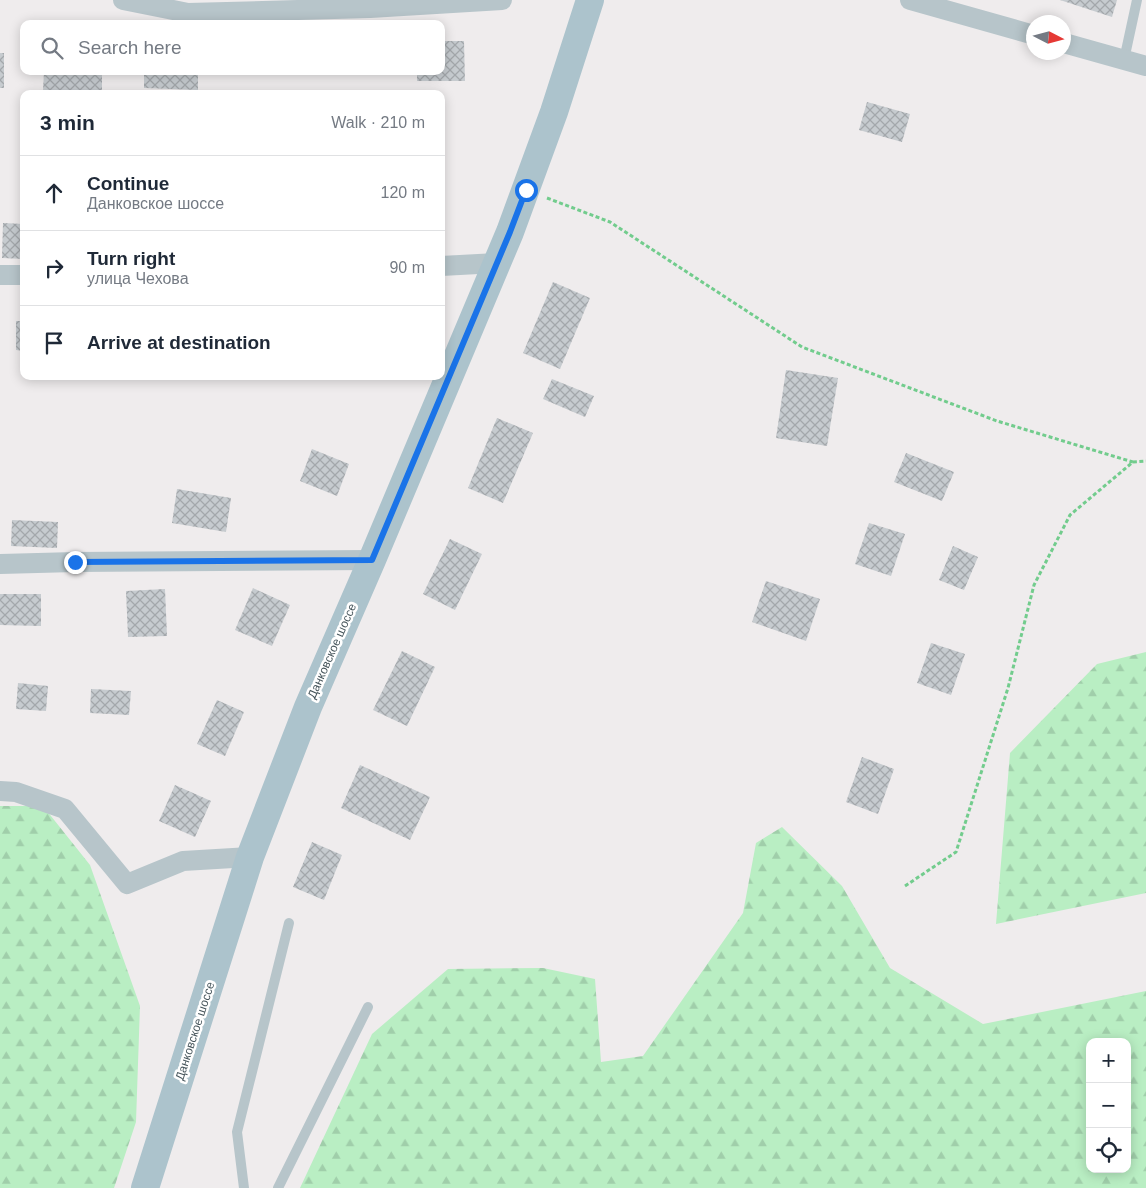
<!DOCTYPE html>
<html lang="en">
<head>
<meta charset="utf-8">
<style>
  body { margin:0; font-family:Helvetica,sans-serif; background:#f2f2f3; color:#1f2937 }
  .controls { position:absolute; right:15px; bottom:15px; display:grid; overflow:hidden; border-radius:10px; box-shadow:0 2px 12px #0003 }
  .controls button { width:45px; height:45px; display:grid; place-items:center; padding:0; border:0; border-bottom:1px solid #e0e1e3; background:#fff; color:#1f2937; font:25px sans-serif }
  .compass { position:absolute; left:1026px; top:15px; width:45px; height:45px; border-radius:50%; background:#fff; box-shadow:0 2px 12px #0003; rotate:96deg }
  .stop { position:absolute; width:15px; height:15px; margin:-11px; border:4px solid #1a73e8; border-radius:50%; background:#fff }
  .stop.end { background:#1a73e8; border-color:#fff; box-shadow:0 1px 5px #0008 }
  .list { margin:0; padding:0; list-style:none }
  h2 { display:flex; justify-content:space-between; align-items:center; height:65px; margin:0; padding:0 20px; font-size:21px }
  h2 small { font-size:16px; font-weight:400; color:#747a83 }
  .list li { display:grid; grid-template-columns:32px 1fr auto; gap:15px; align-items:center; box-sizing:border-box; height:75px; padding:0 20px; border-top:1px solid #e0e1e3 }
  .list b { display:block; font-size:19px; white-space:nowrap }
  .list p { margin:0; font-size:16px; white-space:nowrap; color:#747a83 }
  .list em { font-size:16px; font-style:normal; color:#747a83 }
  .icon { flex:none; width:28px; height:28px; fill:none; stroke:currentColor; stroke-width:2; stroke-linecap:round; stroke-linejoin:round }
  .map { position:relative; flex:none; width:1146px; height:1188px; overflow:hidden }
  .search { position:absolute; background:#fff; box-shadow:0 2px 12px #0003; left:20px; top:20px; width:425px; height:55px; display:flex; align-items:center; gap:12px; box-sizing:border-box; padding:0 18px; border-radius:10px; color:#747a83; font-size:19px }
  .panel { position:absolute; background:#fff; box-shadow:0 2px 12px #0003; left:20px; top:90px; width:425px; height:290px; border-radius:10px }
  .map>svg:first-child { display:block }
  .forest { fill:url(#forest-firs); fill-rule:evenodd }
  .building { fill:url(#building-cross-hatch) }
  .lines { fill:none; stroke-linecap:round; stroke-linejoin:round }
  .path { stroke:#72cc8d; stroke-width:3; stroke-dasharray:4 2.5; stroke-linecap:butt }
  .service { stroke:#b7c5ca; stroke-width:10 }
  .minor { stroke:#b7c5ca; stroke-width:20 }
  .primary { stroke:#acc3cc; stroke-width:28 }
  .route { stroke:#1a73e8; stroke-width:6 }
  .labels { text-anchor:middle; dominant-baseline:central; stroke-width:5; stroke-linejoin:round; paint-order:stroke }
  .street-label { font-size:12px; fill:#45545a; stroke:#fff }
</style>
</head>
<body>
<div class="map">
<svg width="1146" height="1188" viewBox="0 0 1146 1188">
  <defs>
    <pattern id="forest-firs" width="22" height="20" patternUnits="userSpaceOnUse" patternTransform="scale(1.25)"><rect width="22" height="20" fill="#b9eec3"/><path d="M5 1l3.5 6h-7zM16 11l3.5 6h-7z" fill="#a0ceaa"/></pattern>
    <pattern id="building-cross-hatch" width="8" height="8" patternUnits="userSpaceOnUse" patternTransform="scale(1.25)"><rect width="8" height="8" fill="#c6cbcf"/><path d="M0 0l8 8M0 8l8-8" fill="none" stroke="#a3a7ab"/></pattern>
  </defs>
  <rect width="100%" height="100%" fill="#efeced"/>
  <path class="forest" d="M1146,652V893L996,924L1010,753L1097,664Z
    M0,806H43L90,865L140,1006L136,1122L114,1188H0Z
    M782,827L842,886L890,968L983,1024L1146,991V1188H300L372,1034L448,969L543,968L595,979L601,1062L643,1056L743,913L756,843ZM1090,1042H1127V1169H1090Z"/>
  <path class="building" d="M1060,0H1117L1112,17Z
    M441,41H464L465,81H417V71H441Z
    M0,53H4V88H0Z
    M44,71H102V93L43,91Z
    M144,71H198V90L144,88Z
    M867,102L910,114L902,142L859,130Z
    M3,223L24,224V259L2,258Z
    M553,282L590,298L560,369L523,353Z
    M16,321H24V351L16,350Z
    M786,370L838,378L827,446L776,438Z
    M552,379L594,396L585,417L543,399Z
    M497,418L533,433L503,503L468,488Z
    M312,449L349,464L337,496L300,481Z
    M906,453L954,472L942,501L894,482Z
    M177,489L231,498L226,532L172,523Z
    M12,520L58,522L57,548L11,546Z
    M869,523L905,534L891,576L855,564Z
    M450,539L482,554L455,610L423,594Z
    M953,546L978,557L964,590L939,580Z
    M766,581L820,599L806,641L752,622Z
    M253,588L290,605L272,646L235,630Z
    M165,589L167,636L128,637L126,591Z
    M0,594H41V626L0,625Z
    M931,643L965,654L951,695L917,683Z
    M402,651L435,667L407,726L373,710Z
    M18,683L48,686L46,711L16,709Z
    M91,689L131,691L129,715L90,713Z
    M217,700L244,712L225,756L197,744Z
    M862,757L894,769L878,814L846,802Z
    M360,765L430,797L410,840L341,808Z
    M175,785L211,801L195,837L159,821Z
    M312,842L342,855L324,900L293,887Z"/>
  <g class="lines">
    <path class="path" d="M547,198L610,222L802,347L997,421L1133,462
      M905,886L956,852L1008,688L1034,585L1070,515L1133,462L1146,461"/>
    <path class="service" d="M1124,60L1137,0
      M244,1188L237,1132L289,923
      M278,1188L368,1007"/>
    <path class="minor" d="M123,0L188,13L370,8L502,0
      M910,0L1034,35
      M1064,43L1146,66
      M441,266L497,263
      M0,275H24
      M0,564L75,562L372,560
      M0,791L16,792L65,809L127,884L183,861L250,857"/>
    <path class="primary" d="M145,1188L250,857L308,707L372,560L510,232L554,112L590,0"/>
  </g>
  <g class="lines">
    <path class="route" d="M75,562L372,560L510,232L526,190"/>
  </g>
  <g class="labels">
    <g class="street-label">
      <text transform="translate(332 651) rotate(-66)">Данковское шоссе</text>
      <text transform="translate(195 1031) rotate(-72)">Данковское шоссе</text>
    </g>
  </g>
</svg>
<div class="controls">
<button>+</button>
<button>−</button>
<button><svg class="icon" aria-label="locate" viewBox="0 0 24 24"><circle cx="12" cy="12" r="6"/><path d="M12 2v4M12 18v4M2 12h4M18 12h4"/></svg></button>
</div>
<svg class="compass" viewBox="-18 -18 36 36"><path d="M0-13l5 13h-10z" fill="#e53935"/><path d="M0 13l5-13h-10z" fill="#747a83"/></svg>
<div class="stop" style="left:526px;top:190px"></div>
<div class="stop end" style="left:75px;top:562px"></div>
<div class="search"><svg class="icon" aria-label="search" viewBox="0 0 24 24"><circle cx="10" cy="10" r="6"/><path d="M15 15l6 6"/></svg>Search here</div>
<section class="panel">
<h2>3 min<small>Walk · 210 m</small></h2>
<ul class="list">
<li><svg class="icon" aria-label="ahead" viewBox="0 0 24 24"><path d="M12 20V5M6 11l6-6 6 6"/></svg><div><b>Continue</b><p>Данковское шоссе</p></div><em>120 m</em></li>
<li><svg class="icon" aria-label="right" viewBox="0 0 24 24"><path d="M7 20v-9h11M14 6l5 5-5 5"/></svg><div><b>Turn right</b><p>улица Чехова</p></div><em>90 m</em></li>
<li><svg class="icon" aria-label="arrive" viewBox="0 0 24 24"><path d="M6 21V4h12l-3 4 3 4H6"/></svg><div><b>Arrive at destination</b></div></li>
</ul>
</section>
</div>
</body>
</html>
